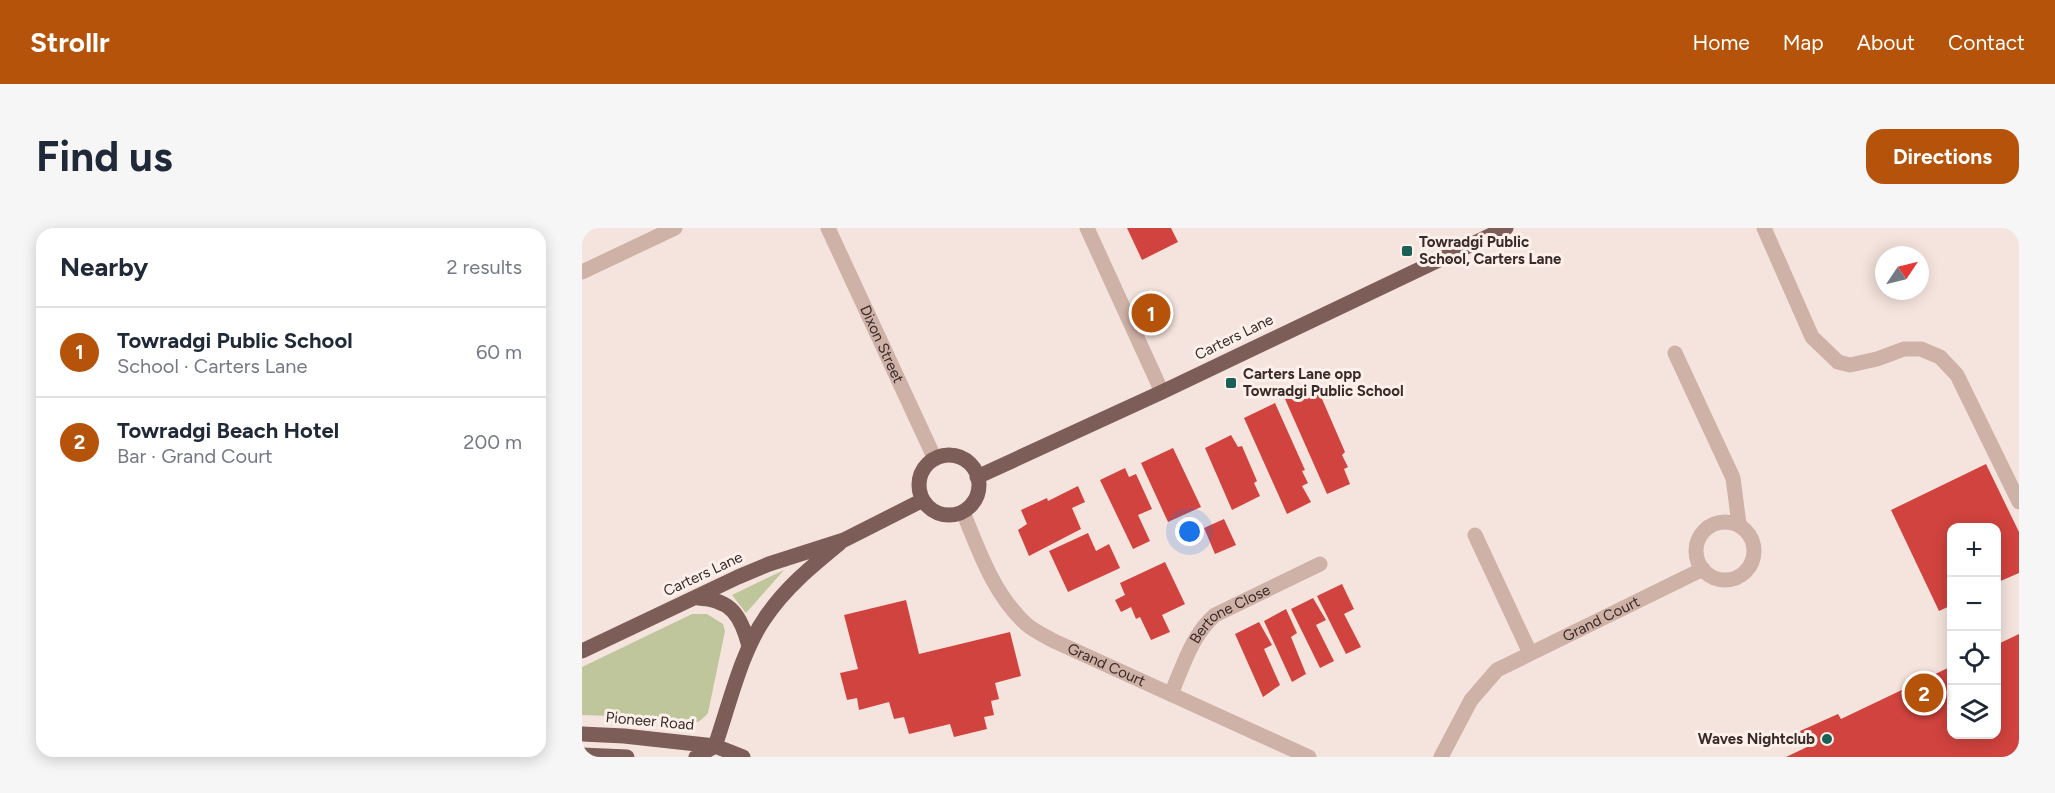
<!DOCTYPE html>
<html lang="en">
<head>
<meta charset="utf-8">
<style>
  body { margin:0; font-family:Figtree,sans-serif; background:#f6f6f7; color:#1f2937 }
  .controls { position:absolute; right:18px; bottom:18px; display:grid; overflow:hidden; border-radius:12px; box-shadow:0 3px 15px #0003 }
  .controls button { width:54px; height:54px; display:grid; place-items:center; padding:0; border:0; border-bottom:2px solid #e0e1e3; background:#fff; color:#1f2937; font:30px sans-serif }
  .compass { position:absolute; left:1293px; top:18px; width:54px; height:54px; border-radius:50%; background:#fff; box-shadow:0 3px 15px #0003; rotate:55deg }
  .you { position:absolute; left:608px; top:304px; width:21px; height:21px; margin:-15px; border:4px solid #fff; border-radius:50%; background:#1a73e8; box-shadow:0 0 0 9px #1a73e833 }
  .badge { display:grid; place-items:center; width:39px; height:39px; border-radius:50%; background:#b45309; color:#fff; font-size:20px; font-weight:700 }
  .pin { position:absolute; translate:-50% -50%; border:3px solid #fff; box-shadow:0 2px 6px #0006 }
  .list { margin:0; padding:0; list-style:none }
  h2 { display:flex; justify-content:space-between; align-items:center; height:78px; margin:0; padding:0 24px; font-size:26px }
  h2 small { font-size:20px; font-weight:400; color:#747a83 }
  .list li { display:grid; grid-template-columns:39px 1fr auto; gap:18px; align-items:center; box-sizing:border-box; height:90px; padding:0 24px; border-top:2px solid #e0e1e3 }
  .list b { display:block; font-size:22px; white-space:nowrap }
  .list p { margin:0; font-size:20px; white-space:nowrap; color:#747a83 }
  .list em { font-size:20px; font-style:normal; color:#747a83 }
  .icon { flex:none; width:33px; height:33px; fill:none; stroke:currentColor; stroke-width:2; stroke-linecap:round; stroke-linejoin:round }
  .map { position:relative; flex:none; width:1437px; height:529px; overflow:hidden; border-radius:18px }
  header { display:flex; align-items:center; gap:36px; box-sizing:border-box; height:84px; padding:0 30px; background:#b45309; color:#fff }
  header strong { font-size:28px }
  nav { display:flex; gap:33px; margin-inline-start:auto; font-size:21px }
  .intro { display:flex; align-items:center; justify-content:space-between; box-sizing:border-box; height:144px; padding:0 36px }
  h1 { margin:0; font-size:42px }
  .button { padding:15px 27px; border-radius:18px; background:#b45309; color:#fff; font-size:21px; font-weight:700 }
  main { display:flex; gap:36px; padding:0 36px }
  aside { flex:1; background:#fff; border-radius:18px; box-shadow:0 3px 15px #0003 }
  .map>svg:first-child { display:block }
  .green { fill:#c0c69b }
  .building { fill:#d1433e }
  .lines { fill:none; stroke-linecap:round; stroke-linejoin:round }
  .minor { stroke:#ceb1a7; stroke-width:15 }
  .major { stroke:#7d5d58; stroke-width:15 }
  .poi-dot { fill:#196056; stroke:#fcf0ea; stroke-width:2 }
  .labels { text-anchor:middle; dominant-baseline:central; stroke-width:6; stroke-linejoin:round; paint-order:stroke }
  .poi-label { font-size:15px; font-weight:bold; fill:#3a2a28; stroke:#fcf0ea; text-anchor:start }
  .street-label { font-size:15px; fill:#3a2a28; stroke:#fcf0ea }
</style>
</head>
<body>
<header>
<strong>Strollr</strong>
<nav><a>Home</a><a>Map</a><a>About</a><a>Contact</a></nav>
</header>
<div class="intro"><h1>Find us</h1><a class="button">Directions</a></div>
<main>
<aside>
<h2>Nearby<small>2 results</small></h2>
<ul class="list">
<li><span class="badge">1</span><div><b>Towradgi Public School</b><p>School · Carters Lane</p></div><em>60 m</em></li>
<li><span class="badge">2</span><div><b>Towradgi Beach Hotel</b><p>Bar · Grand Court</p></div><em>200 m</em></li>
</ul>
</aside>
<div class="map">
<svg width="1437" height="529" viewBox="0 0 1437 529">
  <rect width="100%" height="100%" fill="#f5e4dd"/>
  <path class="green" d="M202,342L164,385L150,367Z
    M110,386H125L141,396L143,403L126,485C119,493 115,496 105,495L28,488L0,487V439Z"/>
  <path class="building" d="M545,0H589L596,14L560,32Z
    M734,157L763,224L760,227L766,239L762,241L768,256L745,266L703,171Z
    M693,175L723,242L720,243L726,255L720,258L729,274L705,286L662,190Z
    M649,207L656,219L660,218L675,253L672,255L678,268L650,282L623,220Z
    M591,220L619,279L586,294L559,235Z
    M1404,236L1437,304V345L1414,355V299H1370V377L1357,383L1309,282Z
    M543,240L547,249L554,246L570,281L556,287L568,313L551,321L518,252Z
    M496,258L503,274L490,280L499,301L447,328L436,302L445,296L439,282L465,270L466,273Z
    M642,291L654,317L633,326L622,300Z
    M506,305L514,323L527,316L538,340L486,364L467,323Z
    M583,334L603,376L580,387L588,404L569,412L558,389L554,391L549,379L539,384L533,372L543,367L538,355Z
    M760,356L772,381L762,386L779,419L764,426L735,368Z
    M731,370L744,392L734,397L752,433L738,440L709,381Z
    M324,372L337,426L428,404L439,448L413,455L417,471L409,473L412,487L402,489L405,501L372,509L368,496L327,506L322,489L312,491L307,474L277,482L275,470L265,472L258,445L276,441L262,387Z
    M704,381L715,405L709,409L724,446L710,454L682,393Z
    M677,394L690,417L682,421L698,457L681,469L653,406Z
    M1437,406V529H1204L1225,519L1218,503L1256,486L1259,491L1370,438V506H1414V417Z"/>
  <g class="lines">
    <g class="minor">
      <path id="s1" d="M246,0L353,231"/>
      <path d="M505,0L580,164"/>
      <path d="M1182,0L1230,109L1256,134L1268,137L1295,131L1322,121H1339L1358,129L1375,147L1437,274"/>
      <path d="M0,44L93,0"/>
      <path d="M1093,125L1151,250L1157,296"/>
      <path id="s2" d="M381,284C397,323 412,367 444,396C452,403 463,408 472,413L727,529"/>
      <circle cx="1143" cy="323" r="29"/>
      <path d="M893,307L948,425"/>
      <path id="s3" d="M589,466C601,438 610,407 633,387L738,336"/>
      <path id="s4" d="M859,529L889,472L915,442L1121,341"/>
    </g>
    <path class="major" d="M337 257a30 30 0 1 1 60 0a30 30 0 1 1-60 0Z
      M395,249L580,164L924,0
      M116,370C149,371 159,388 167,418
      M0,423L156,349L187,336L262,312L341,272
      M0,506L42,508L133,518L161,529
      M133,518C147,478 159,424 183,390C203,360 230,338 257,316
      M0,527L45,529
      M114,529L133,518"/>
  </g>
  <g class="poi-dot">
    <rect x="819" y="17" width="12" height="12" rx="3"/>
    <rect x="643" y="149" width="12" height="12" rx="3"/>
    <circle cx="1245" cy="511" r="6"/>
  </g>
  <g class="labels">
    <g class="poi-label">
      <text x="837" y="14">Towradgi Public<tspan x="837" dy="17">School, Carters Lane</tspan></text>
      <text x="661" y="146">Carters Lane opp<tspan x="661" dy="17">Towradgi Public School</tspan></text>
      <text x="1233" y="511" text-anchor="end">Waves Nightclub</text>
    </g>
    <g class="street-label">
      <text transform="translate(652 109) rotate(-26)">Carters Lane</text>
      <text stroke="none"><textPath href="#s1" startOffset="128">Dixon Street</textPath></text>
      <text transform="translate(121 346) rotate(-25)">Carters Lane</text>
      <text stroke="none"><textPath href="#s3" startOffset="104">Bertone Close</textPath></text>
      <text stroke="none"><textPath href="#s4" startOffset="220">Grand Court</textPath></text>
      <text stroke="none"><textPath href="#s2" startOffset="220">Grand Court</textPath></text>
      <text transform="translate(68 493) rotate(5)">Pioneer Road</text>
    </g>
  </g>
</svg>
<div class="controls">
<button>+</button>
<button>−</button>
<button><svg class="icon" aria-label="locate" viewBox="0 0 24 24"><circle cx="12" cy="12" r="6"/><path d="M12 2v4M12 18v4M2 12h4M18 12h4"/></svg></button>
<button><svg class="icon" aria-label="layers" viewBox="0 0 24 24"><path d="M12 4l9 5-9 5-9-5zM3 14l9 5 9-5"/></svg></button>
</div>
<svg class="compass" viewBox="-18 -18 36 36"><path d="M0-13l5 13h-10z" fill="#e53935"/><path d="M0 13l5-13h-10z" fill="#747a83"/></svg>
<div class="you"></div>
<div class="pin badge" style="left:569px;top:85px">1</div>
<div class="pin badge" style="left:1342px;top:465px">2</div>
</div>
</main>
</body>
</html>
